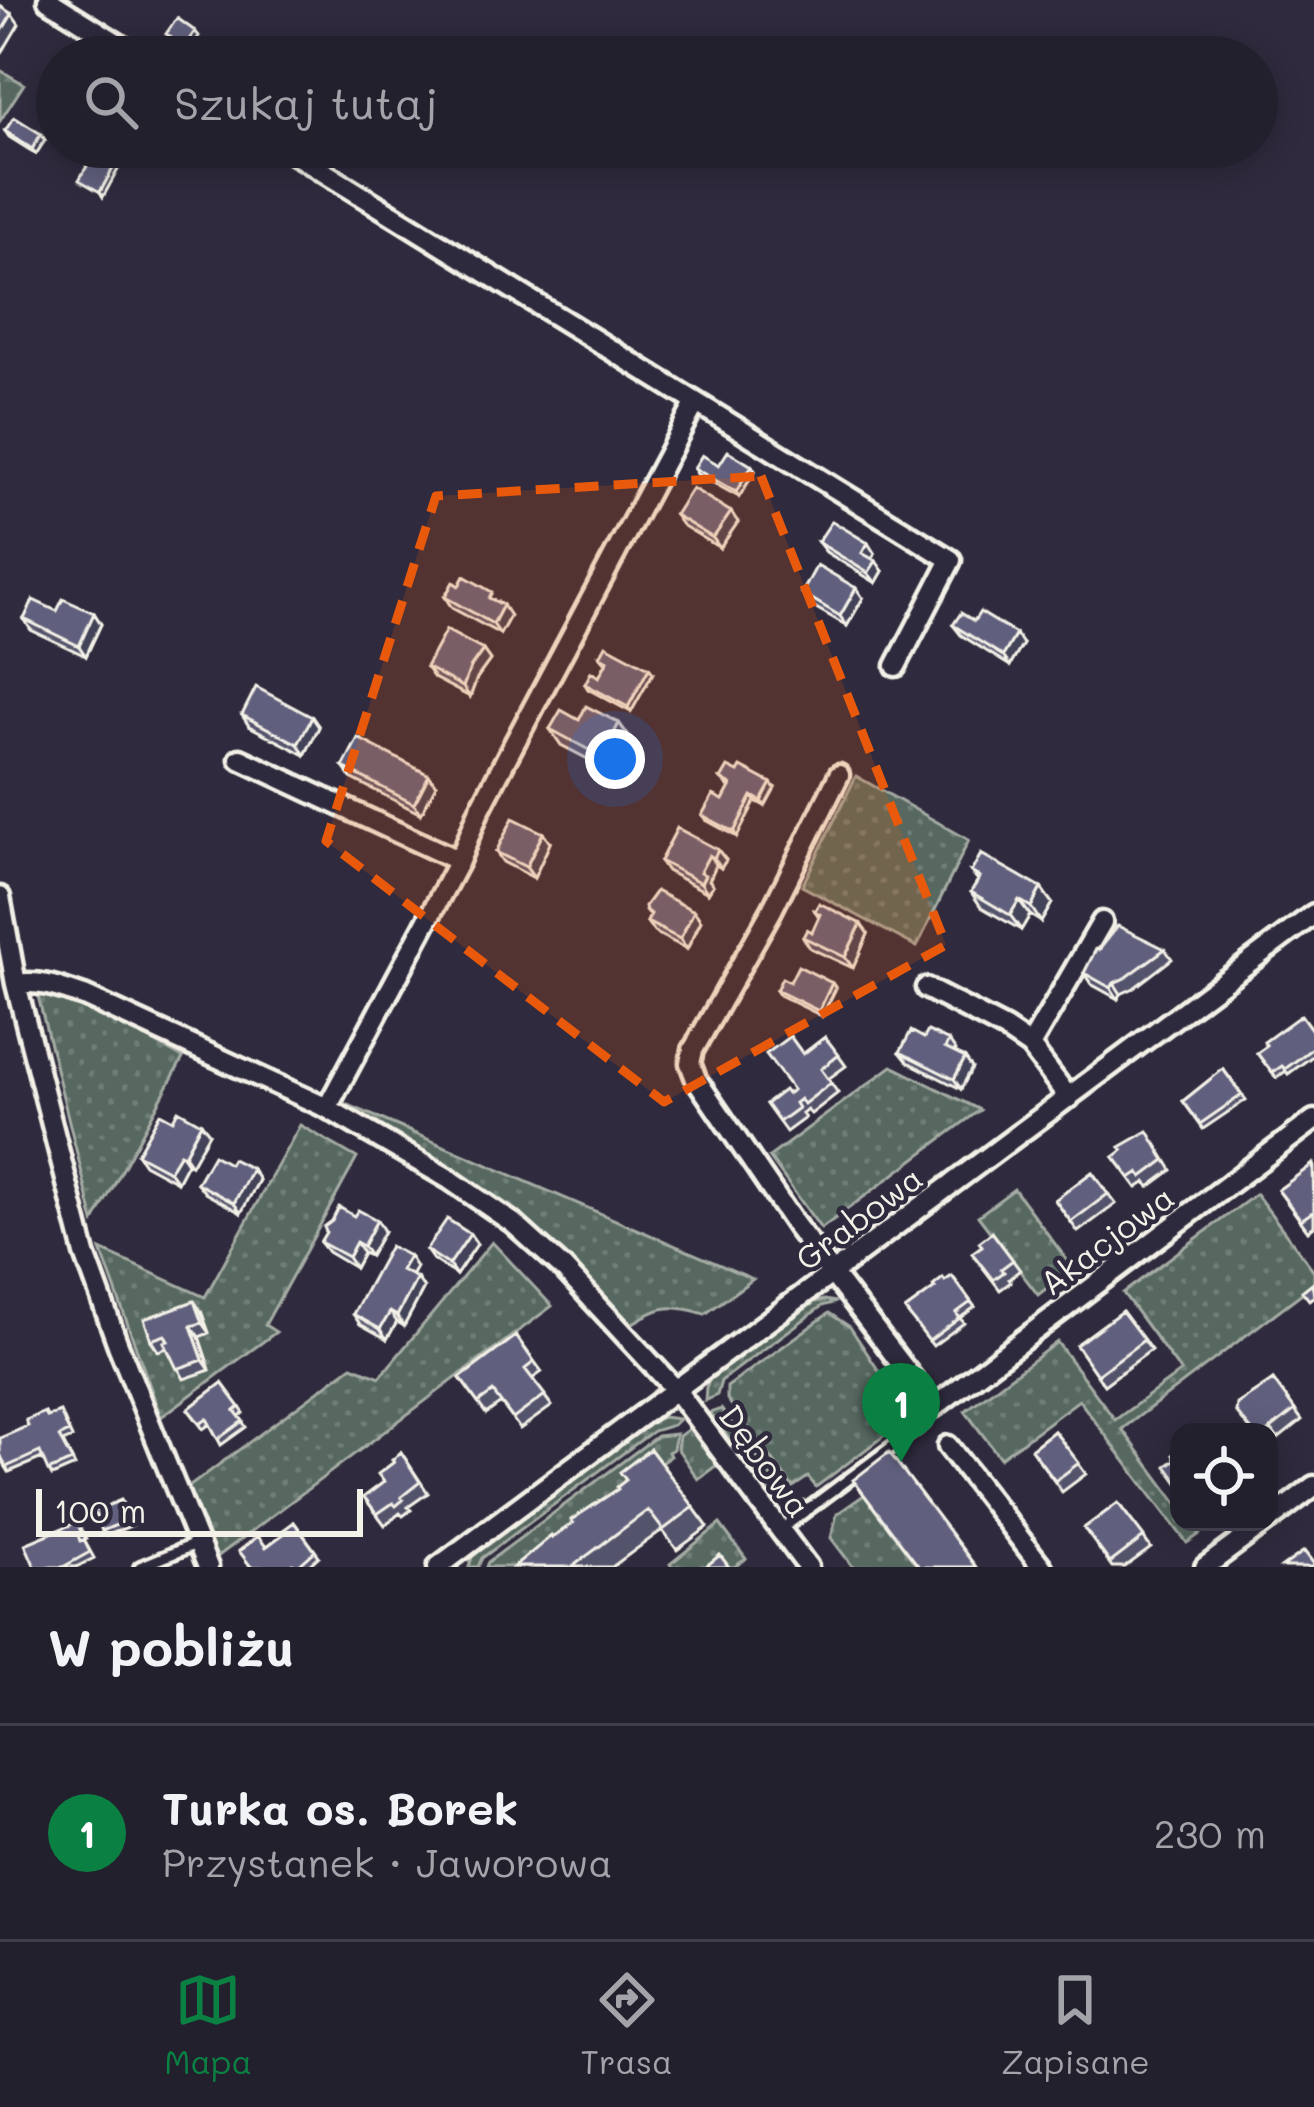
<!DOCTYPE html>
<html lang="pl">
<head>
<meta charset="utf-8">
<style>
  body { margin:0; font-family:Mali,sans-serif; background:#2b2836; color:#f1f3f6 }
  .controls { position:absolute; right:36px; bottom:36px; display:grid; overflow:hidden; border-radius:24px; box-shadow:0 6px 30px #0003 }
  .controls button { width:108px; height:108px; display:grid; place-items:center; padding:0; border:0; border-bottom:3px solid #403e4a; background:#23202e; color:#f1f3f6; font:60px sans-serif }
  .scale { position:absolute; left:36px; bottom:30px; width:327px; box-sizing:border-box; padding-left:12px; border:6px solid #f4f1e8; border-top:0; font-size:33px; line-height:42px; white-space:nowrap; color:#f4f1e8; -webkit-text-stroke:9px #2f2a3d; paint-order:stroke }
  .you { position:absolute; left:615px; top:759px; width:42px; height:42px; margin:-30px; border:9px solid #fff; border-radius:50%; background:#1a73e8; box-shadow:0 0 0 18px #1a73e833 }
  .badge { display:grid; place-items:center; width:78px; height:78px; border-radius:50%; background:#0b8043; color:#fff; font-size:39px; font-weight:700 }
  .pin { position:absolute; translate:-50% -99px; filter:drop-shadow(0 3px 6px #0008) }
  .pin::after { content:''; position:absolute; top:63px; width:42px; height:36px; background:inherit; clip-path:polygon(0 0,100% 0,50% 100%) }
  .list { margin:0; padding:0; list-style:none }
  h2 { display:flex; justify-content:space-between; align-items:center; height:156px; margin:0; padding:0 48px; font-size:51px }
  h2 small { font-size:39px; font-weight:400; color:#a3a3aa }
  .list li { display:grid; grid-template-columns:78px 1fr auto; gap:36px; align-items:center; box-sizing:border-box; height:216px; padding:0 48px; border-top:3px solid #403e4a }
  .list b { display:block; font-size:45px; white-space:nowrap }
  .list p { margin:0; font-size:39px; white-space:nowrap; color:#a3a3aa }
  .list em { font-size:39px; font-style:normal; color:#a3a3aa }
  .icon { flex:none; width:66px; height:66px; fill:none; stroke:currentColor; stroke-width:2; stroke-linecap:round; stroke-linejoin:round }
  .map { position:relative; flex:none; width:1314px; height:1567px; overflow:hidden }
  .search { position:absolute; background:#23202e; box-shadow:0 6px 30px #0003; left:36px; right:36px; top:36px; height:132px; display:flex; align-items:center; gap:30px; box-sizing:border-box; padding:0 42px; border-radius:66px; color:#a3a3aa; font-size:45px }
  .sheet { height:372px; background:#23202e }
  nav { display:flex; justify-content:space-around; align-items:center; box-sizing:border-box; height:168px; border-top:3px solid #403e4a; background:#23202e; font-size:33px; color:#a3a3aa }
  nav a { display:grid; justify-items:center; gap:6px }
  nav .on { color:#0b8043 }
  .map>svg:first-child { display:block }
  .grass { fill:url(#grass-dots); stroke:#a5aca4; stroke-width:3 }
  .forest { fill:url(#forest-firs); stroke:#a5aca4; stroke-width:3 }
  .lines { fill:none; stroke-linecap:round; stroke-linejoin:round }
  .service-casing { stroke:#f4f1e8; stroke-width:18 }
  .minor-casing { stroke:#f4f1e8; stroke-width:27 }
  .service { stroke:#2f2a3d; stroke-width:9 }
  .minor { stroke:#2f2a3d; stroke-width:18 }
  .wall { fill:#53536c; stroke:#f4f1e8; stroke-width:3 }
  .shaded-wall { fill:#434358; stroke:#f4f1e8; stroke-width:3 }
  .building { fill:#60607e; stroke:#f4f1e8; stroke-width:3 }
  .marked { fill:#e8590c; fill-opacity:0.2; stroke:#e8590c; stroke-width:9; stroke-dasharray:24 15; stroke-linejoin:round }
  .labels { text-anchor:middle; dominant-baseline:central; stroke-width:9; stroke-linejoin:round; paint-order:stroke }
  .street-label { font-size:33px; fill:#f4f1e8; stroke:#2f2a3d }
</style>
</head>
<body>
<div class="map">
<svg width="1314" height="1567" viewBox="0 0 1314 1567">
  <defs>
    <pattern id="grass-dots" width="8" height="8" patternUnits="userSpaceOnUse" patternTransform="scale(3)"><rect width="8" height="8" fill="#566861"/><path d="M2 2h.1M6 6h.1" fill="none" stroke="#6f7e78" stroke-width="1.8" stroke-linecap="round"/></pattern>
    <pattern id="forest-firs" width="22" height="20" patternUnits="userSpaceOnUse" patternTransform="scale(3)"><rect width="22" height="20" fill="#566861"/><path d="M5 1l3.5 6h-7zM16 11l3.5 6h-7z" fill="#6f7e78"/></pattern>
  </defs>
  <rect width="100%" height="100%" fill="#2f2a3d"/>
  <filter id="ink" filterUnits="userSpaceOnUse"><feTurbulence type="fractalNoise" baseFrequency=".00833" numOctaves="2"/><feDisplacementMap in="SourceGraphic" scale="24" xChannelSelector="R" yChannelSelector="G"/><feConvolveMatrix kernelMatrix="1 2 1 2 8 2 1 2 1" color-interpolation-filters="sRGB"/></filter>
  <g filter="url(#ink)">
    <path class="grass" d="M856,776L969,840L917,947L802,886Z
      M43,988L86,1004L183,1058L94,1222L38,996Z
      M892,1066L980,1110L821,1229L769,1157Z
      M346,1104L753,1279L705,1314C669,1303 658,1306 627,1327L540,1234L456,1174L348,1115Z
      M300,1125L357,1158L265,1325L276,1332L161,1417L101,1250L205,1297Z
      M1014,1189L1073,1268L1038,1295L978,1216Z
      M1256,1194L1314,1271V1284L1122,1429L1179,1506V1522H1191L1200,1534L1187,1543L1079,1400L1000,1458L965,1411L1057,1342L1115,1420L1181,1372L1123,1293Z
      M492,1242L552,1306L213,1560L186,1489L352,1366L380,1377Z
      M824,1300L836,1302L822,1306L721,1381L717,1395L705,1401L706,1387L712,1376L815,1302Z
      M829,1313L850,1327L909,1417L816,1487L808,1477L793,1487L727,1399V1387Z
      M721,1409L786,1497L789,1500H805C794,1506 784,1503 773,1498L710,1413Z
      M663,1417L679,1419L673,1425L653,1431L482,1558L478,1567H469L473,1554L650,1423Z
      M690,1428L717,1465L698,1479L677,1448L679,1436Z
      M676,1434L673,1449L668,1452L670,1456L516,1567H486L488,1562L657,1436Z
      M864,1495L918,1567H853L831,1538L837,1514Z
      M720,1524L746,1559L734,1567H672L670,1564Z"/>
    <path class="forest" d="M0,70L24,84L0,121Z"/>
    <g class="lines">
      <g class="service-casing">
        <path id="service" d="M780,1530L924,1423L934,1407
          M140,1567L198,1543"/>
      </g>
      <g class="minor-casing">
        <path id="minor" d="M48,0L139,57
          M283,147L951,560L896,666
          M240,759L459,861L327,1108
          M839,775L772,910L693,1050L690,1063L696,1079L796,1226L934,1407L1314,1120
          M459,861L479,811L507,757L695,404
          M0,897L16,984L85,1254L118,1345L208,1567
          M16,984C41,980 60,988 84,996L327,1108L449,1179L513,1223L564,1269L675,1389L808,1567
          M926,988L1005,1029L1030,1046L1069,1098
          M1030,1046L1102,922
          M948,1446L1042,1567
          M1269,1520L1314,1486
          M438,1567L1314,914
          M1205,1567L1266,1522"/>
      </g>
      <use href="#service" class="service"/>
      <use href="#minor" class="minor"/>
    </g>
    <path class="wall" d="M5,131L41,134L45,140L36,154L9,137Z
      M719,465L752,466L755,471L739,497L697,474L694,468Z
      M675,515L738,522L720,548L682,525Z
      M818,542L875,554L872,559L883,571L876,583L826,552Z
      M802,593L863,598L847,626L809,604Z
      M445,597L499,602L510,616L500,634L452,608Z
      M57,611L94,613L101,624L86,656L31,630L24,619Z
      M974,621L1023,644L1010,666L961,635L953,625Z
      M483,650L490,660L477,678L470,697L434,678L426,667Z
      M600,656L649,668L653,673L631,712L588,689L585,684L599,677L606,663Z
      M242,715L312,717L319,727L305,755L249,726Z
      M579,720L619,723L630,738L627,743L637,757L626,779L561,745L550,729Z
      M343,767L436,785L421,814L351,778Z
      M721,779L775,788L765,806L755,801L737,837L706,820L702,815L723,800L730,788Z
      M550,843L534,878L503,862L496,852Z
      M718,850L726,860L721,868L716,865L709,880L713,885L708,893L667,871L660,861Z
      M971,872L1041,888L1052,903L1041,922L1030,915L1021,930L981,907L971,892L978,880Z
      M646,911H694L701,921L687,949L654,932L647,922L650,916Z
      M815,911L868,934L853,968L810,948L803,937L812,932L819,917Z
      M1165,949L1172,959L1134,988L1121,994L1118,999L1091,984L1084,973Z
      M790,982L836,988L822,1016L779,995L776,990Z
      M1314,1033V1055L1288,1074L1286,1071L1276,1078L1257,1053L1267,1046Z
      M825,1037L846,1066L828,1079L838,1093L811,1114L807,1110L802,1114L805,1118L786,1132L766,1104L793,1090L803,1054Z
      M924,1038L949,1041L956,1051L955,1053L965,1058L972,1068L961,1089L908,1062L900,1052Z
      M1223,1069L1246,1100L1203,1129L1183,1101Z
      M173,1120L209,1133L191,1165L187,1163L177,1182L144,1164L137,1154Z
      M1155,1142L1172,1170L1149,1187L1146,1182L1137,1188L1114,1157Z
      M229,1164L252,1169L259,1180L241,1213L205,1193L197,1183Z
      M1314,1165V1226L1308,1231L1278,1190Z
      M1092,1172L1116,1204L1078,1232L1055,1200Z
      M354,1216L384,1231L370,1256L363,1253L355,1268L328,1252L320,1242Z
      M992,1232L1020,1270L1009,1279L1011,1282L1000,1290L972,1253L982,1246Z
      M470,1234L477,1244L456,1275L433,1260L426,1250Z
      M416,1267L411,1275L424,1288L404,1326L397,1322L387,1339L360,1324L353,1314Z
      M952,1276L975,1307L960,1318L964,1323L933,1346L905,1310Z
      M201,1311L209,1333L199,1337L210,1370L184,1379L167,1348L158,1351L151,1340Z
      M1122,1311L1151,1350L1104,1385L1076,1345Z
      M516,1336L542,1372L532,1379L552,1406L520,1429L501,1403L486,1414L460,1378Z
      M1273,1380L1302,1420L1278,1439L1276,1443H1272L1269,1445V1432H1252L1236,1412Z
      M222,1383L244,1413L239,1416L246,1427L221,1445L210,1424L203,1429L188,1409Z
      M47,1417H63L72,1438L63,1442L75,1466L52,1476L42,1458L9,1472L6,1467Z
      M1054,1431L1086,1474L1062,1492L1031,1449Z
      M650,1449L708,1527L677,1550L662,1530L612,1567H514L618,1489Z
      M401,1452L428,1493L408,1507L411,1510L403,1516L400,1513L385,1525L364,1497L384,1482Z
      M1118,1503L1151,1548L1125,1567H1112L1084,1528Z
      M124,1505L133,1525L106,1536L102,1531Z
      M77,1522L86,1539L81,1541L84,1540L94,1558L76,1567H35Z
      M294,1522L319,1556L307,1567H250L266,1547L285,1533Z"/>
    <path class="shaded-wall" d="M12,14L19,24L3,51L0,47V34Z
      M195,31L199,36L188,52L184,47Z
      M41,134L45,140L36,154L32,149Z
      M123,150L126,155L103,197L100,192Z
      M752,466L755,471L739,497L736,492Z
      M731,512L738,522L720,548L713,538Z
      M868,543L875,554L870,563L862,553Z
      M876,561L883,571L876,583L868,573Z
      M856,588L863,598L847,626L840,616Z
      M503,605L510,616L500,634L493,624Z
      M94,613L101,624L86,656L79,646Z
      M1016,634L1023,644L1010,666L1003,656Z
      M483,650L490,660L477,678L470,697L463,687L470,668Z
      M649,668L653,673L631,712L628,707Z
      M312,717L319,727L305,755L298,744Z
      M619,723L630,738L627,743L637,757L626,779L615,764L613,735Z
      M429,775L436,785L421,814L414,804Z
      M771,783L775,788L765,806L761,801Z
      M752,796L755,801L737,837L734,832Z
      M543,833L550,843L534,878L526,867Z
      M718,850L726,860L721,868L714,858Z
      M709,855L716,865L709,880L713,885L708,893L701,883L700,872Z
      M1041,888L1052,903L1041,922L1031,907Z
      M1019,900L1030,915L1021,930L1010,915Z
      M694,911L701,921L687,949L680,939Z
      M861,924L868,934L853,968L845,957Z
      M832,983L836,988L822,1016L819,1011Z
      M1114,983L1121,994L1118,999L1111,988Z
      M965,1058L972,1068L961,1089L954,1079Z
      M201,1123L209,1133L191,1165L184,1155Z
      M180,1153L187,1163L177,1182L169,1171Z
      M252,1169L259,1180L241,1213L234,1203Z
      M377,1220L384,1231L370,1256L363,1246Z
      M470,1234L477,1244L456,1275L449,1265Z
      M356,1242L363,1253L355,1268L348,1257Z
      M409,1256L416,1267L409,1280L401,1270Z
      M417,1278L424,1288L404,1326L397,1316Z
      M194,1301L201,1311L209,1333L202,1323Z
      M390,1312L397,1322L387,1339L380,1329Z
      M191,1326L199,1337L210,1370L203,1360Z
      M1271,1429L1278,1439L1276,1443L1269,1433Z"/>
    <path class="building" d="M0,6L12,14L0,34Z
      M177,18L195,31L184,47L166,34Z
      M14,117L41,134L32,149L5,131Z
      M98,147H117L123,150L100,192L79,180Z
      M728,451L752,466L736,492L694,468L702,455L719,465Z
      M692,488L731,512L713,538L675,515Z
      M832,521L868,543L862,553L876,561L868,573L818,542Z
      M817,565L856,588L840,616L802,593Z
      M464,576L492,592L489,598L503,605L493,624L445,597L453,582L459,586Z
      M63,599L94,613L79,646L24,619L33,600L57,611Z
      M980,612L1016,634L1003,656L953,625L961,613L974,621Z
      M446,630L483,650L470,668L463,687L426,667Z
      M606,645L649,668L628,707L585,684L591,672L599,677L608,660L600,656Z
      M256,687L312,717L298,744L242,715Z
      M586,706L619,723L613,735L626,742L615,764L550,729L561,710L579,720Z
      M358,738L429,775L414,804L343,767Z
      M728,767L738,772L741,767L771,783L761,801L752,796L734,832L702,815L713,795L723,800L731,785L721,779Z
      M513,818L543,833L526,867L496,852Z
      M677,828L718,850L714,858L709,855L700,872L705,875L701,883L660,861Z
      M981,854L1041,888L1031,907L1019,900L1010,915L971,892L980,877L971,872Z
      M656,891L694,911L680,939L647,922L651,914L646,911L645,906Z
      M819,903L861,924L845,957L803,937L807,929L812,932L820,914L815,911Z
      M1118,926L1165,949L1127,977L1114,983L1111,988L1084,973L1096,949L1099,950Z
      M798,966L832,983L819,1011L776,990L782,978L790,982Z
      M1301,1015L1314,1033V1047L1285,1069L1282,1066L1272,1073L1257,1053L1267,1046L1264,1042Z
      M911,1031L924,1038L928,1031L949,1041L945,1048L965,1058L954,1079L900,1052Z
      M790,1036L803,1054L825,1037L839,1055L821,1069L831,1083L804,1104L800,1099L795,1103L798,1108L779,1122L766,1104L784,1090L787,1094L793,1090L766,1054Z
      M1223,1069L1242,1095L1200,1124L1183,1101Z
      M178,1110L201,1123L184,1155L180,1153L169,1171L137,1154L160,1113L173,1120Z
      M1148,1131L1165,1160L1142,1177L1139,1172L1130,1178L1114,1157L1123,1150L1120,1147Z
      M213,1155L229,1164L232,1159L252,1169L234,1203L197,1183Z
      M1313,1164L1314,1211L1301,1220L1278,1190Z
      M1092,1172L1108,1194L1071,1222L1055,1200Z
      M339,1207L354,1216L358,1210L377,1220L363,1246L356,1242L348,1257L320,1242L326,1232L324,1227L332,1221Z
      M447,1219L470,1234L449,1265L426,1250Z
      M992,1232L1013,1260L1001,1269L1004,1272L993,1280L972,1253L982,1246L979,1242Z
      M390,1246L409,1256L401,1270L417,1278L397,1316L390,1312L380,1329L353,1314Z
      M952,1276L971,1302L956,1313L960,1318L929,1341L905,1310L935,1288L933,1286L943,1278L945,1281Z
      M1312,1283L1314,1296L1309,1300L1302,1291Z
      M194,1301L202,1323L191,1326L203,1360L177,1369L164,1342L168,1341L165,1335L151,1340L144,1319Z
      M1122,1311L1144,1340L1097,1375L1076,1345Z
      M516,1336L534,1362L525,1369L545,1395L513,1419L493,1392L478,1403L460,1378Z
      M1273,1380L1295,1410L1271,1429L1269,1433L1253,1432L1236,1412L1237,1404Z
      M222,1383L240,1407L235,1411L243,1421L218,1439L207,1419L200,1424L188,1409Z
      M45,1412L47,1417L60,1412L69,1432L59,1437L72,1461L48,1471L40,1452L6,1467L0,1454V1438L28,1426L26,1420Z
      M1054,1431L1079,1463L1055,1481L1031,1449Z
      M650,1449L694,1507L663,1530L648,1510L572,1567H514L551,1536L552,1538L573,1523L571,1520L618,1489L617,1487L626,1480L620,1472Z
      M1179,1450V1484L1166,1466L1176,1459L1173,1455Z
      M401,1452L420,1482L401,1497L403,1500L396,1506L393,1503L377,1514L364,1497L384,1482L378,1474L394,1462L392,1460Z
      M889,1452L976,1567H919L853,1480Z
      M121,1500L129,1520L102,1531L94,1511Z
      M1118,1503L1144,1537L1110,1563L1084,1528Z
      M77,1522L82,1534L78,1535L80,1541L84,1540L90,1552L63,1567H35L25,1544Z
      M294,1522L315,1551L297,1567L293,1564L288,1567H251L239,1551L258,1536L266,1547L285,1533L283,1530Z
      M1304,1551L1314,1564V1567H1282Z
      M720,1555L729,1567H705Z"/>
  </g>
  <path class="marked" d="M761,476L946,945L664,1102L326,841L436,496Z"/>
  <g class="labels">
    <g class="street-label">
      <text transform="translate(858 1217) rotate(-37)">Grabowa</text>
      <text transform="translate(1106 1239) rotate(-37)">Akacjowa</text>
      <text transform="translate(766 1460) rotate(54)">Dębowa</text>
    </g>
  </g>
</svg>
<div class="controls">
<button><svg class="icon" aria-label="locate" viewBox="0 0 24 24"><circle cx="12" cy="12" r="6"/><path d="M12 2v4M12 18v4M2 12h4M18 12h4"/></svg></button>
</div>
<div class="scale">100 m</div>
<div class="you"></div>
<div class="pin badge" style="left:901px;top:1462px">1</div>
<div class="search"><svg class="icon" aria-label="search" viewBox="0 0 24 24"><circle cx="10" cy="10" r="6"/><path d="M15 15l6 6"/></svg>Szukaj tutaj</div>
</div>
<section class="sheet">
<h2>W pobliżu<small></small></h2>
<ul class="list">
<li><span class="badge">1</span><div><b>Turka os. Borek</b><p>Przystanek · Jaworowa</p></div><em>230 m</em></li>
</ul>
</section>
<nav>
<a class="on"><svg class="icon" aria-label="map" viewBox="0 0 24 24"><path d="M3 6l6-2 6 2 6-2v14l-6 2-6-2-6 2zM9 4v14M15 6v14"/></svg>Mapa</a>
<a><svg class="icon" aria-label="directions" viewBox="0 0 24 24"><path d="M12 3l9 9-9 9-9-9zM9 14v-3h6M13 9l2 2-2 2"/></svg>Trasa</a>
<a><svg class="icon" aria-label="saved" viewBox="0 0 24 24"><path d="M7 4h10v16l-5-4-5 4z"/></svg>Zapisane</a>
</nav>
</body>
</html>
